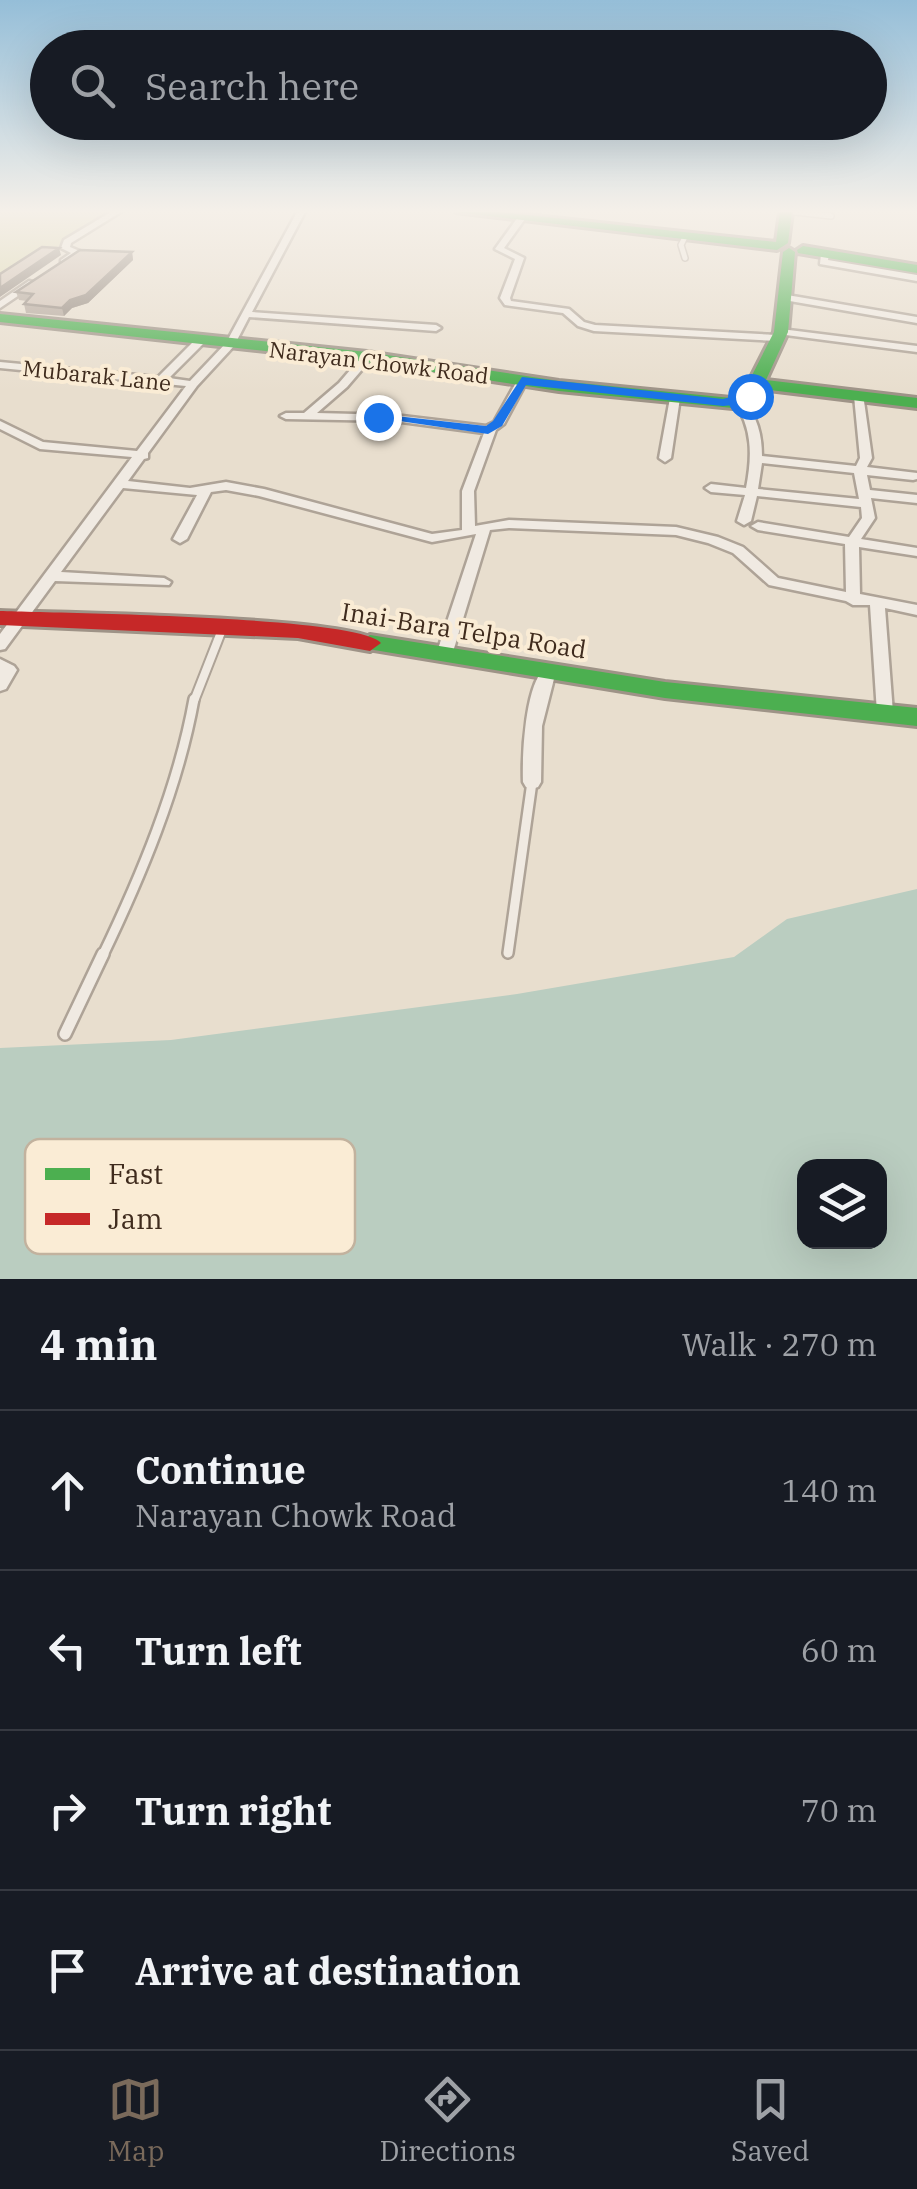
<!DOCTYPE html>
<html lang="en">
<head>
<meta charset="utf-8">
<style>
  body { margin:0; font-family:"IBM Plex Serif",serif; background:#242831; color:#f1f3f6 }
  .controls { position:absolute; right:30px; bottom:30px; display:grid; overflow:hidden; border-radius:20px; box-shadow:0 10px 40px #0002 }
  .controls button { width:90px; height:90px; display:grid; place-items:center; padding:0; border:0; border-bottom:2px solid #363941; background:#171b24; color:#f1f3f6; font:50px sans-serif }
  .stop { position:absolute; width:30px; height:30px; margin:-22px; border:8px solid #1a73e8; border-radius:50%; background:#fff }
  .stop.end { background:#1a73e8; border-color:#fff; box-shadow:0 2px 10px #0008 }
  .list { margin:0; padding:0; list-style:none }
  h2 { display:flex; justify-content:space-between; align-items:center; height:130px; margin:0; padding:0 40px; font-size:42px }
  h2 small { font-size:32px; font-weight:400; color:#9ea1a6 }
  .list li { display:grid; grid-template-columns:65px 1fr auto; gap:30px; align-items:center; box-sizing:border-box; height:160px; padding:0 40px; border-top:2px solid #363941 }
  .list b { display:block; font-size:38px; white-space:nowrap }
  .list p { margin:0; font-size:32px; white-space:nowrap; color:#9ea1a6 }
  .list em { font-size:32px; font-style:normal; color:#9ea1a6 }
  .icon { flex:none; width:55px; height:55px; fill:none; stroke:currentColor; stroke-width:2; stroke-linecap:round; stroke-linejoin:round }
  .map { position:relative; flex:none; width:917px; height:1279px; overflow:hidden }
  .search { position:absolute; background:#171b24; box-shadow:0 10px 40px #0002; left:30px; right:30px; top:30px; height:110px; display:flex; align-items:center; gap:25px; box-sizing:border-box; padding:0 35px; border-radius:55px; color:#9ea1a6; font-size:38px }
  .sheet { height:770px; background:#171b24 }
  nav { display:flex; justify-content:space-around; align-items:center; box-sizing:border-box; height:140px; border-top:2px solid #363941; background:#171b24; font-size:28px; color:#9ea1a6 }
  nav a { display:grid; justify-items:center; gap:5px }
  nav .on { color:#7a6a5b }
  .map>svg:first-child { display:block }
  .green { fill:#dbd8af }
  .water { fill:#bacdc0; fill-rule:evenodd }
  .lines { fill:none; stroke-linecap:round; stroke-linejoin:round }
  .lane-far3-casing { stroke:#aea397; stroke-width:8 }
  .lane-far2-casing { stroke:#aea397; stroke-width:12 }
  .lane-far1-casing { stroke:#aea397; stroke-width:14 }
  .lane-casing { stroke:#aea397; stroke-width:16 }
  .street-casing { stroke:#aea397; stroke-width:5 }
  .fast-casing { stroke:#9e9387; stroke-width:6 }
  .jam-casing { stroke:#9e9387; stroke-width:6 }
  .lane-far3 { stroke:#f0eae2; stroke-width:5 }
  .lane-far2 { stroke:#f0eae2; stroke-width:8 }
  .lane-far1 { stroke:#f0eae2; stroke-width:9 }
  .lane { stroke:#f0eae2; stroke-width:11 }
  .street { fill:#f0eae2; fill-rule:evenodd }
  .fast { fill:#4caf50; fill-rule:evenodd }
  .jam { fill:#c62828; fill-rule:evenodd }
  .wall { fill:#afa296 }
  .shaded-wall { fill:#8f847a }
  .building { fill:#ccbcaf; stroke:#8f847a; stroke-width:2.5 }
  .route { fill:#1a73e8 }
  .labels { text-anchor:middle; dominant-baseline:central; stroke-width:8; stroke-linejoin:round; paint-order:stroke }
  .far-street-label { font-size:22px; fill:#3f2b1d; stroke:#faecd5 }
  .street-label { font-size:25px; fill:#3f2b1d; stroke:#faecd5 }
  .key { fill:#faecd5; stroke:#c2b29e; stroke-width:2.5 }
  .key-label { font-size:28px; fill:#3f2b1d }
</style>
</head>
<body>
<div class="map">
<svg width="917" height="1279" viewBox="0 0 917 1279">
  <rect width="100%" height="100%" fill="#e8dece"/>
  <path class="green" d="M0,212H111L3,282H0Z"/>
  <path class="water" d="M917,889V1279H0V1048L171,1040L517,994L734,957L787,919ZM804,1166H880V1242H804Z"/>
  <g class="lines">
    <g class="lane-far3-casing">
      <path id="lane-far3" d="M795,212L831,216
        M685,237L681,245L685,258"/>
    </g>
    <g class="lane-far2-casing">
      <path id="lane-far2" d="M194,701L223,627"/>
    </g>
    <g class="lane-far1-casing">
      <path id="lane-far1" d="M508,953L532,782
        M102,957C141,876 178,788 194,699"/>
    </g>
    <g class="lane-casing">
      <path id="lane" d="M65,1034L103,954"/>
    </g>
    <g class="street-casing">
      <path id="street" d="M111,212H121L71,243L70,247L82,252L67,264H61V260L71,253L61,248L64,240Z
        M297,212H305L252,312L436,325L441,328L436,331L249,317L234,346L197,386L148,453V458L144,459L128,481L190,488L226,482L264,489L432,534L462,530V491L484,433L394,421L286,419L280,416L286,413H304L339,383L363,355H371V359L347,387L317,413L394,415L486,426L494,422L518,379L527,381L504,424L496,430L474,491L475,526L509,520L676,527L718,537L743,547L778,578L846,592L845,544L758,530L751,526L758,522L849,537L862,518L861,507L757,496L751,521L744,525L737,521L745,495L711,492L705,488L711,484L746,488C752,457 753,428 734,402L736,400H744C757,417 762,434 762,456L856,466L860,458L854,396L863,394L872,458L867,467L917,473V479L913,480L867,475L870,490L917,495V503L871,498L875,518L861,539L917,548V556L859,547L860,594L917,605V615L885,608L893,713L891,717H879L877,713L870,605H853L846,601L769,585L733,553L708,543L676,535L509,528L490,530L452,655L444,660L436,655L476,534L432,542L259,496L226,490L211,492L187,539L180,543L173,539L197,495L123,488L61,572L164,578L171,582L169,585L55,581L5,649L0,650V634L132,457L40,449L0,429V421L43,442L137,451L186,386L0,368V362L158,377L197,338H205V342L169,378L190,381L226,343ZM762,463L854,473L859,499L758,489Z
        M518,217L525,219L504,248L524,258L510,298L511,301L569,309L584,322L595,325L777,335L782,338L777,341L594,331L578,326L563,313L505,305L500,298L515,259L495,249Z
        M825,251L829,254L828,260L917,275V281L820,264L821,254Z
        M29,281L37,283L0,308V301Z
        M787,295L917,317V323L784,300L782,298Z
        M781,329L917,346V352L778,334V330Z
        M675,395L680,398L671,458L665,462L659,458L670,398Z
        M0,659L14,666L17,670L6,689L0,691Z
        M548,666L556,671L542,726L541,782L538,787L532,789L526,787L523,782C522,756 525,678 548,666Z"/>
    </g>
    <g class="fast-casing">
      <path id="fast" d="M456,212H498L776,242L780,212H792L788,243L777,250Z
        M803,246L917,265V273L798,253L797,250Z
        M789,248L795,252L788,332L766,380L917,398V408L761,389L756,399L733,408L559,391L367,362L0,322V314L367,352L559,381L731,398L743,393L774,332L783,252Z
        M370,635L665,682L917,708V726L665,698L362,648L359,643Z"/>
    </g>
    <g class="jam-casing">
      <path id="jam" d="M0,611C53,613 360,616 381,643L370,651L298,638L0,625Z"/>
    </g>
    <use href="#lane-far3" class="lane-far3"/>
    <use href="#lane-far2" class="lane-far2"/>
    <use href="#lane-far1" class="lane-far1"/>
    <use href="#lane" class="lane"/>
    <use href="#street" class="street"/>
    <use href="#fast" class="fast"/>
    <use href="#jam" class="jam"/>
  </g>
  <path class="wall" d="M132,252L133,260L88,303L72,308L64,316L26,313L24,304L27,301L19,300L16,292Z"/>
  <path class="shaded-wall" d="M59,248L61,255L0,297V288Z
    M132,252L133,260L88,303L72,308L64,316L62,308L70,300Z"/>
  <path class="building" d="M42,247L59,248L0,288V274Z
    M80,250L132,252L86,295L70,300L62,308L24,304L33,294L16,292Z"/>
  <linearGradient id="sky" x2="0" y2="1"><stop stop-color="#95bed8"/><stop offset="0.54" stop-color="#f5f0e9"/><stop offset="1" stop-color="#f5f0e9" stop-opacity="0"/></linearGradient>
  <rect width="917" height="391" fill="url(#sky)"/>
  <path class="route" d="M522,377L723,399L750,392L756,396L745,404L723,406L526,385L502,426L488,434L372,417L378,414L486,426L493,421Z"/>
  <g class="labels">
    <g class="far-street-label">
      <text transform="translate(379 362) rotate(7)">Narayan Chowk Road</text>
      <text transform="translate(97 375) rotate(6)">Mubarak Lane</text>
    </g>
    <g class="street-label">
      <text transform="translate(464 630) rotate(9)">Inai-Bara Telpa Road</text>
    </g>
  </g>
  <rect x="25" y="1139" width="330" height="115" rx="15" class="key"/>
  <rect x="45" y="1168" width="45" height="12" fill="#4caf50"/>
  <rect x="45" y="1213" width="45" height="12" fill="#c62828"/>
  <g class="key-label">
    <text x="108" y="1184">Fast</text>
    <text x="108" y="1229">Jam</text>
  </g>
</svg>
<div class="controls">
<button><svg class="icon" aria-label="layers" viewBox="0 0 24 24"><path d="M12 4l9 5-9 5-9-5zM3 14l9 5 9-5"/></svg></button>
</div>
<div class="stop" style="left:750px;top:396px"></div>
<div class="stop end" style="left:378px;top:417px"></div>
<div class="search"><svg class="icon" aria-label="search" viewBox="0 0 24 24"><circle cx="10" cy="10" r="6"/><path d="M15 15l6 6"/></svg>Search here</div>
</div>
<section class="sheet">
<h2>4 min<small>Walk · 270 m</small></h2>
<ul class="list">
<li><svg class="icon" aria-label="ahead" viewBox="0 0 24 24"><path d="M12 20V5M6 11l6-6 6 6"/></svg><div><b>Continue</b><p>Narayan Chowk Road</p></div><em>140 m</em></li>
<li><svg class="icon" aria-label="left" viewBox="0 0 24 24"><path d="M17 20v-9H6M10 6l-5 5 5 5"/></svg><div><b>Turn left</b></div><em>60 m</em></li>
<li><svg class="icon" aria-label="right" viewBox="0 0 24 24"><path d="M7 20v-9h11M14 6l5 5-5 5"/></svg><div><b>Turn right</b></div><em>70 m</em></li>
<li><svg class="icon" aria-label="arrive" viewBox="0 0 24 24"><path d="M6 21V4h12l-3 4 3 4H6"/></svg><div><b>Arrive at destination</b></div></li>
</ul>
</section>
<nav>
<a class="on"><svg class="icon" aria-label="map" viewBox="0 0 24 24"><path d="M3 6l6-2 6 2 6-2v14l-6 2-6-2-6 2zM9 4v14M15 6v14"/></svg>Map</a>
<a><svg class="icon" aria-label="directions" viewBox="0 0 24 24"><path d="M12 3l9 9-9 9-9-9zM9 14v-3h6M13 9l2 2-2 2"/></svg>Directions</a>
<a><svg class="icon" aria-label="saved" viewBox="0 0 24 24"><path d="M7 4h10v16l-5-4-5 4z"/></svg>Saved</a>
</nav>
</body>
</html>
